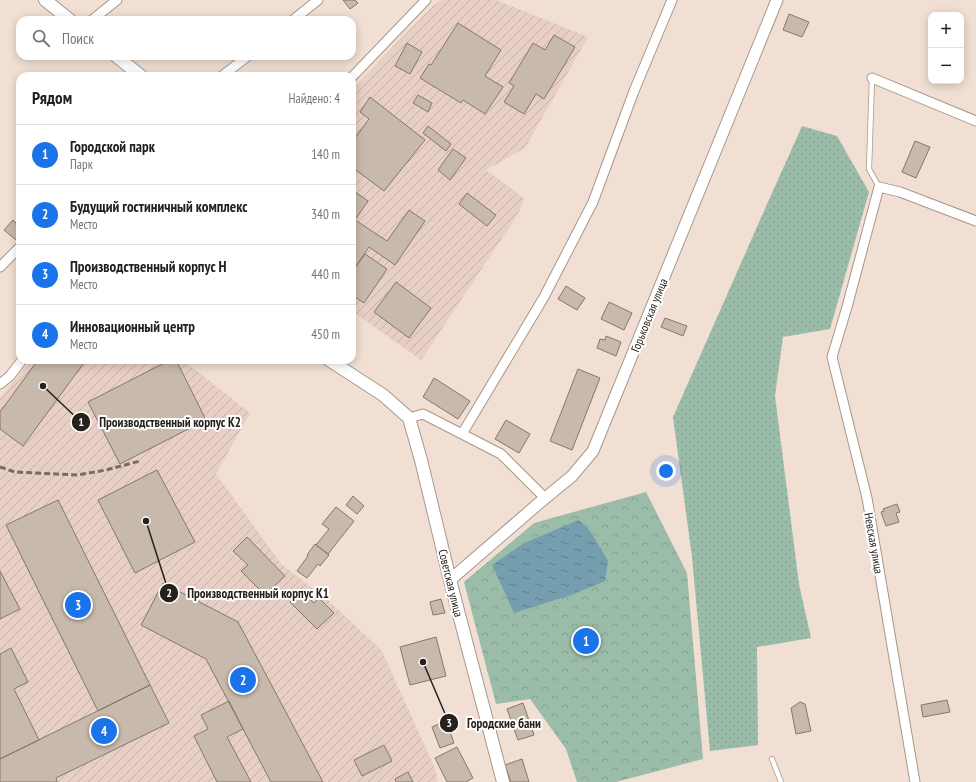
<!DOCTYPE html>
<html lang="ru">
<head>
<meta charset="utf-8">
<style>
  body { margin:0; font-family:"PT Sans Narrow",sans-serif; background:#f2f2f2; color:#202124 }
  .controls { position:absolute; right:12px; top:12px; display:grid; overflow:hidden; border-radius:8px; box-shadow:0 2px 10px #0003 }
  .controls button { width:36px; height:36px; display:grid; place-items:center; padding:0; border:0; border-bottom:1px solid #e0e0e0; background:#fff; color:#202124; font:20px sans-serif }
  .you { position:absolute; left:666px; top:471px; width:14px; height:14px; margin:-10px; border:3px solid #fff; border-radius:50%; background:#1a73e8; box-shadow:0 0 0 6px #1a73e833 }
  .badge { display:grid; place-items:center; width:26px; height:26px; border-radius:50%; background:#1a73e8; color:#fff; font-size:13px; font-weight:700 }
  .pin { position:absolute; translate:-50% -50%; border:2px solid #fff; box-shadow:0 1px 4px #0006 }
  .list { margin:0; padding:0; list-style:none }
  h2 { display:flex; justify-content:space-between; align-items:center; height:52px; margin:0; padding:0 16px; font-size:17px }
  h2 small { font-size:13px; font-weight:400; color:#757577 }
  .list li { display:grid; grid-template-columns:26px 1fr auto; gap:12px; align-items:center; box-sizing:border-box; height:60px; padding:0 16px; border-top:1px solid #e0e0e0 }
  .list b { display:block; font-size:15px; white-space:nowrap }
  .list p { margin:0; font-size:13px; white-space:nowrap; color:#757577 }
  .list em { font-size:13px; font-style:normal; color:#757577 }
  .icon { flex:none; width:22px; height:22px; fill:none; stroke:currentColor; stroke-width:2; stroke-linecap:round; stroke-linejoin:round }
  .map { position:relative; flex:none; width:976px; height:782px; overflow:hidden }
  .search { position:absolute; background:#fff; box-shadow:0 2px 10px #0003; left:16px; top:16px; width:340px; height:44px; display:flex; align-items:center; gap:10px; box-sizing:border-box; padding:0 14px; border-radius:12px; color:#757577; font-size:15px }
  .panel { position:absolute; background:#fff; box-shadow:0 2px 10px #0003; left:16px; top:72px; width:340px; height:292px; border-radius:12px }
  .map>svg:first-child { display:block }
  .industrial { fill:url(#industrial-furrows) }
  .grass { fill:url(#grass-dots) }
  .park { fill:url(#park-crowns) }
  .water { fill:url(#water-ripples) }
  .building { fill:#c7b9ab; stroke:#85776a }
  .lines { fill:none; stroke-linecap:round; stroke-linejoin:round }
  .service-casing { stroke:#a7988b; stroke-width:6 }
  .minor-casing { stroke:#a7988b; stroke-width:11 }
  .tertiary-casing { stroke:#a7988b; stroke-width:13 }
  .secondary-casing { stroke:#a7988b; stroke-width:14 }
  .service { stroke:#fff; stroke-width:4.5 }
  .minor { stroke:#fff; stroke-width:9 }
  .tertiary { stroke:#fff; stroke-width:11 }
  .secondary { stroke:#fff; stroke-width:12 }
  .rail { stroke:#776d65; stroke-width:3; stroke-dasharray:6 3; stroke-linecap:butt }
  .labels { text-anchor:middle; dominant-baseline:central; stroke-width:4; stroke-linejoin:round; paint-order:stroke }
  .street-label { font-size:12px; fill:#27211c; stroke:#fff }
  .leader { fill:none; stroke:#27211c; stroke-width:1.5 }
  .callout-dot { fill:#27211c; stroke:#fff; stroke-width:1.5 }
  .mark-label { font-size:12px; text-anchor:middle; font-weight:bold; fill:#fff }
  .callout-label { font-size:13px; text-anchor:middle; font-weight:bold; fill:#27211c; stroke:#fff; stroke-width:4; stroke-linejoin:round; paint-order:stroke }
</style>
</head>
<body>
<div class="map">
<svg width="976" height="782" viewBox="0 0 976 782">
  <defs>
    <pattern id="industrial-furrows" width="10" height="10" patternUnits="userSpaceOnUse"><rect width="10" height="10" fill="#e7cfc6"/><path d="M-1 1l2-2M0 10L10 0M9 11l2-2" fill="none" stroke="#c6b1aa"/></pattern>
    <pattern id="grass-dots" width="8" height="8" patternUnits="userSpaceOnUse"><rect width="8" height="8" fill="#9abca8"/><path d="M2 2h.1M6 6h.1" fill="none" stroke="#85a190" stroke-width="1.8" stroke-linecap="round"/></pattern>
    <pattern id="park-crowns" width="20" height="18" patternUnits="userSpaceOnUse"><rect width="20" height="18" fill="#9abca8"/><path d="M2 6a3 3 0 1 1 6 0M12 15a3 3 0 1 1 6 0" fill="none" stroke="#85a190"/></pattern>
    <pattern id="water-ripples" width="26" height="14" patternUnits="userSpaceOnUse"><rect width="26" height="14" fill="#759eae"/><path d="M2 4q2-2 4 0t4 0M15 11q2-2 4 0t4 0" fill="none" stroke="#60808d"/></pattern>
  </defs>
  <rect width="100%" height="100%" fill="#f0dfd2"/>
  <path class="industrial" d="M441,0H496L588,37L525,148L486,170L524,198L518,214L421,360L352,311V89L433,6Z
    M31,360H183L250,413L216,474L282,565L327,599L382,651L436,771L437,782H0V398Z"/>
  <path class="grass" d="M802,126L837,136L869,192L830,329L783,337L775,396L799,584L811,638L757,647L758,745L710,751L692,557L673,417L768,202Z"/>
  <path class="park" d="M646,492L687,573L703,759L616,782H577L566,749L530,699L496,704L464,582L534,523Z"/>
  <path class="water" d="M579,520L590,531L608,561L605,581L571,595L514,613L492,565L524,543Z"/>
  <path class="building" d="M343,0H355L358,3L350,9Z
    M789,14L809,22L802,37L783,30Z
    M458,23L501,50L485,76L503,87L485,114L463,100L461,103L420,78L429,64L431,65Z
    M554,35L575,47L544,99L536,94L524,114L504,102L514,86L509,83L533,43L545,50Z
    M407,43L422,52L410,74L395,66Z
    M418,95L432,103L428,112L413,103Z
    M370,97L425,140L384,191L352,167V142L369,119L360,112Z
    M428,126L451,144L446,151L423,133Z
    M915,141L930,147L916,178L902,172Z
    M453,149L466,158L450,180L438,170Z
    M352,190L368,201L355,220L387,241L409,210L425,221L395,265L369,247L352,272V244L356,238L352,235Z
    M467,193L496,215L487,226L459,204Z
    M13,220L20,227V236L16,240L4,230Z
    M365,254L387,269L364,303L352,295V272Z
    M396,282L431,308L409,338L374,312Z
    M566,286L585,298L577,310L558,299Z
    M609,302L632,313L624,330L601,319Z
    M665,318L687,326L683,336L661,327Z
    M606,336L621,342L616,356L597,348L600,339L605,340Z
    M38,360H86L23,446L0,429V412Z
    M170,360H176L206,420L120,464L88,402Z
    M578,369L600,378L572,450L550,441Z
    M434,378L470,401L458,419L423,397Z
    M506,420L530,434L519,453L495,439Z
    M157,470L195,542L135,573L98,500Z
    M353,496L364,506L357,514L346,505Z
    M58,500L150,685L98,711L6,525Z
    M897,504L900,512L896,513L899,522L886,526L881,512L884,511L883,509Z
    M336,507L354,521L328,554L316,545L329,529L322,524Z
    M247,537L285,576L265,595L241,571L248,565L233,551Z
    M315,544L329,555L320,566L318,564L307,578L297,571L308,556L307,555Z
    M0,571L20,609L0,619Z
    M163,583L238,622L323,782H271L206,659L141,625Z
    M301,591L314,603L319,598L334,613L317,629L290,602Z
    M441,599L445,613L433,615L430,602Z
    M436,637L446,676L410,685L400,647Z
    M11,648L28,682L14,689L39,740L0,759V654Z
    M150,685L169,723L56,778L57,782H0V759Z
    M947,700L950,712L923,717L921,705Z
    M229,701L243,729L227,737L251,782H217L194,736L208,729L201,715Z
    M800,702L805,704L811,731L796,734L791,708Z
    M523,703L534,735L518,740L507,709Z
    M446,721L454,743L440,748L432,727Z
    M384,745L392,761L362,776L354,760Z
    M457,747L473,778L466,782H447L435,758Z
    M522,759L529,782H511L505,765Z
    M408,772L413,782H396L395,779Z"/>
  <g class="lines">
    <g class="service-casing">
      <path id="service" d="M872,78L869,169L879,187
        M772,759L781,782"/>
    </g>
    <g class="minor-casing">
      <path id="minor" d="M92,20L117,0
        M293,20L318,0
        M222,76L248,56
        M352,77L426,0
        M872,78L976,121
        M0,267L20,247
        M0,384L10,376L22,360
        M409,418L423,414L501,454L545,498
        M462,434L544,297L593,202L634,91L672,0
        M915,782L867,498L832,357L847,307L879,187L900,192L976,221"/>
    </g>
    <g class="tertiary-casing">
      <path id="tertiary" d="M450,580L538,504L572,476L593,451L777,0"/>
    </g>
    <g class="secondary-casing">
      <path id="secondary" d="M45,0L70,20
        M116,56L141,76
        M329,360L383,395L409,418L421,460L450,580L503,782"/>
    </g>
    <use href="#service" class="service"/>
    <use href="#minor" class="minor"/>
    <use href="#tertiary" class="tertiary"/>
    <use href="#secondary" class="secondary"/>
    <path class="rail" d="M0,467L15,472L77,475L106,470L140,461"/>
  </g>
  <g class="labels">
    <g class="street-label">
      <text transform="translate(649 315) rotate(-68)">Горьковская улица</text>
      <text transform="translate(874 543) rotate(80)">Невская улица</text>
      <text transform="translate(451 583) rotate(76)">Советская улица</text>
    </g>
  </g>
  <path class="leader" d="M43 386L81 422M146 521L169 593M423 662L449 723"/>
  <g class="callout-dot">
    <circle cx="43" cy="386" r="4"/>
    <circle cx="146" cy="521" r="4"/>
    <circle cx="423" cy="662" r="4"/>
    <circle cx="81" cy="422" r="10"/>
    <circle cx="169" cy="593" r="10"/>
    <circle cx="449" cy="723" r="10"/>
  </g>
  <g class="mark-label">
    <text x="81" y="426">1</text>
    <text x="169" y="597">2</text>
    <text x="449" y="727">3</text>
  </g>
  <g class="callout-label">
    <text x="170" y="427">Производственный корпус K2</text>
    <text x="258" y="598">Производственный корпус K1</text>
    <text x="504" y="728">Городские бани</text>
  </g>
</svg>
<div class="controls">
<button>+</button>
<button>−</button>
</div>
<div class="you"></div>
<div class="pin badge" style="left:586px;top:641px">1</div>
<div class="pin badge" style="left:243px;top:680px">2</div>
<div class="pin badge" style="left:78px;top:605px">3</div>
<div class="pin badge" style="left:104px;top:731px">4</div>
<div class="search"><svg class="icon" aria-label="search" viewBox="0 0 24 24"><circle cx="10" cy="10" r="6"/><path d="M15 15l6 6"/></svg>Поиск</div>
<section class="panel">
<h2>Рядом<small>Найдено: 4</small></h2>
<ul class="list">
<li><span class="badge">1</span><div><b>Городской парк</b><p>Парк</p></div><em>140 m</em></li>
<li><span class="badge">2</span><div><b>Будущий гостиничный комплекс</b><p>Место</p></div><em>340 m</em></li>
<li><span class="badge">3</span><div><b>Производственный корпус H</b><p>Место</p></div><em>440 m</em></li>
<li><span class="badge">4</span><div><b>Инновационный центр</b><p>Место</p></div><em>450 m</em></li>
</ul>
</section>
</div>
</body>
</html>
